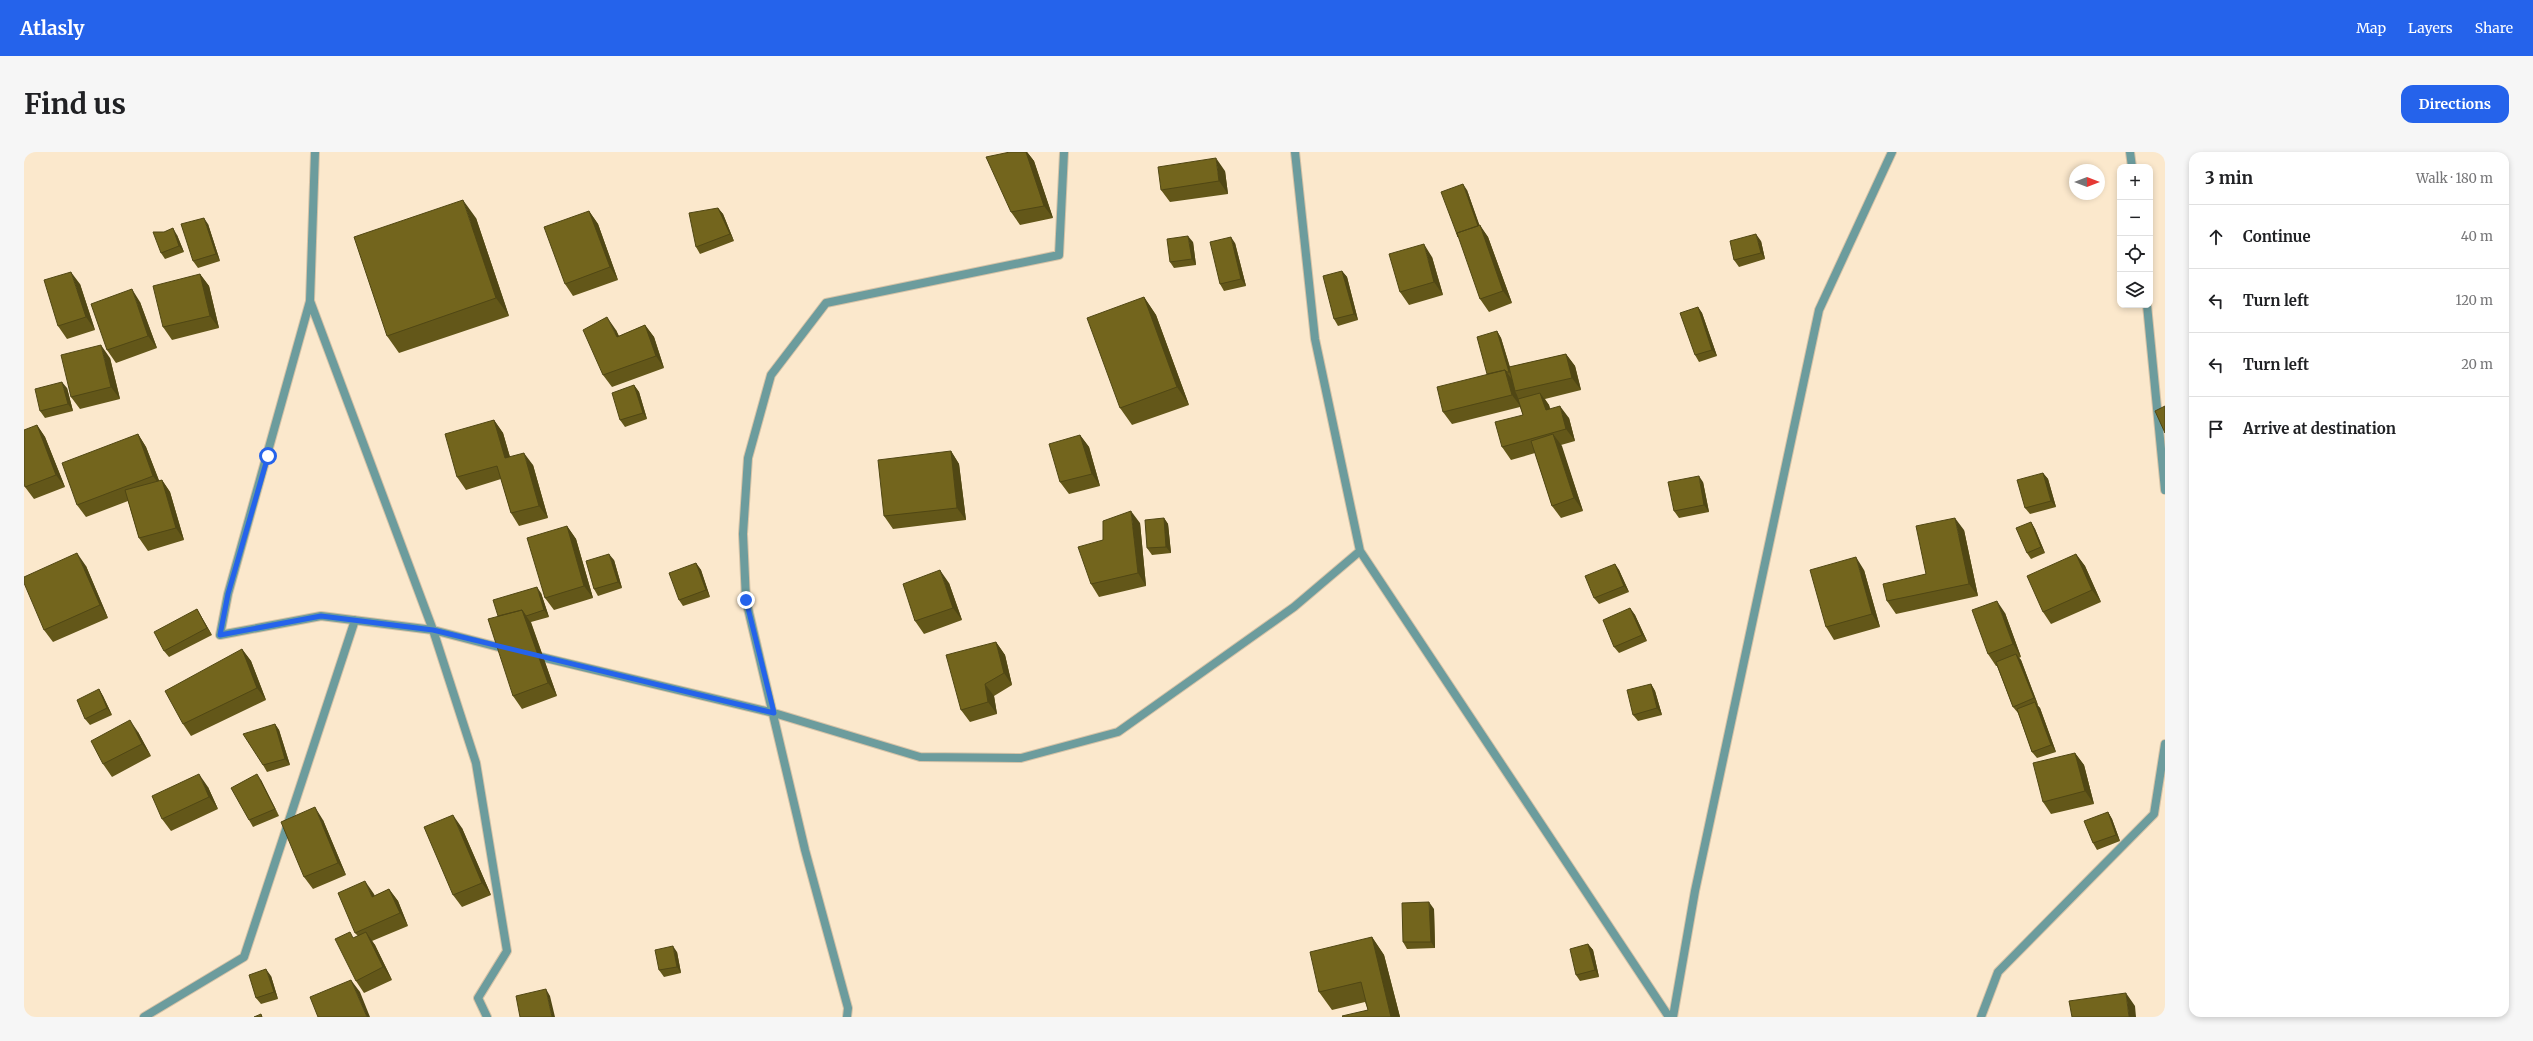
<!DOCTYPE html>
<html lang="en">
<head>
<meta charset="utf-8">
<style>
  body { margin:0; font-family:Merriweather,serif; background:#f6f6f6; color:#202124 }
  .controls { position:absolute; right:12px; top:12px; display:grid; overflow:hidden; border-radius:8px; box-shadow:0 2px 6px #0003 }
  .controls button { width:36px; height:36px; display:grid; place-items:center; padding:0; border:0; border-bottom:1px solid #e0e0e0; background:#fff; color:#202124; font:20px sans-serif }
  .compass { position:absolute; left:2045px; top:12px; width:36px; height:36px; border-radius:50%; background:#fff; box-shadow:0 2px 6px #0003; rotate:90deg }
  .stop { position:absolute; width:12px; height:12px; margin:-9px; border:3px solid #2563eb; border-radius:50%; background:#fff }
  .stop.end { background:#2563eb; border-color:#fff; box-shadow:0 1px 4px #0008 }
  .list { margin:0; padding:0; list-style:none }
  h2 { display:flex; justify-content:space-between; align-items:center; height:52px; margin:0; padding:0 16px; font-size:17px }
  h2 small { font-size:13px; font-weight:400; color:#757577 }
  .list li { display:grid; grid-template-columns:26px 1fr auto; gap:12px; align-items:center; box-sizing:border-box; height:64px; padding:0 16px; border-top:1px solid #e0e0e0 }
  .list b { display:block; font-size:15px; white-space:nowrap }
  .list em { font-size:13px; font-style:normal; color:#757577 }
  .icon { flex:none; width:22px; height:22px; fill:none; stroke:currentColor; stroke-width:2; stroke-linecap:round; stroke-linejoin:round }
  .map { position:relative; flex:none; width:2141px; height:865px; overflow:hidden; border-radius:12px }
  header { display:flex; align-items:center; gap:24px; box-sizing:border-box; height:56px; padding:0 20px; background:#2563eb; color:#fff }
  header strong { font-size:19px }
  nav { display:flex; gap:22px; margin-inline-start:auto; font-size:14px }
  .intro { display:flex; align-items:center; justify-content:space-between; box-sizing:border-box; height:96px; padding:0 24px }
  h1 { margin:0; font-size:28px }
  .button { padding:10px 18px; border-radius:12px; background:#2563eb; color:#fff; font-size:14px; font-weight:700 }
  main { display:flex; gap:24px; padding:0 24px }
  aside { flex:1; background:#fff; border-radius:12px; box-shadow:0 2px 6px #0003 }
  .map>svg:first-child { display:block }
  .lines { fill:none; stroke-linecap:round; stroke-linejoin:round }
  .minor-casing { stroke:#d6c3a7; stroke-width:10 }
  .minor { stroke:#6c9c9d; stroke-width:8 }
  .wall { fill:#635719 }
  .shaded-wall { fill:#504714 }
  .building { fill:#73651d; stroke:#504714 }
  .route { stroke:#2563eb; stroke-width:5 }
</style>
</head>
<body>
<header>
<strong>Atlasly</strong>
<nav><a>Map</a><a>Layers</a><a>Share</a></nav>
</header>
<div class="intro"><h1>Find us</h1><a class="button">Directions</a></div>
<main>
<div class="map">
<svg width="2141" height="865" viewBox="0 0 2141 865">
  <rect width="100%" height="100%" fill="#fbe8cc"/>
  <g class="lines">
    <g class="minor-casing">
      <path id="minor" d="M291,0L286,149L204,442L196,483L297,464L409,478L482,497
        M1271,0L1291,187L1336,399L1645,865
        M2106,0L2108,15
        M286,149L409,478L452,611L483,799L454,846L463,865
        M2123,153L2141,338
        M509,503L750,561L896,605L997,606L1094,580L1270,455L1336,399
        M120,865L220,805L331,468
        M823,865L824,856L781,698L722,448L719,382L724,306L747,223L802,151L1035,103L1040,0
        M1649,865L1671,739L1795,158L1868,0
        M1957,865L1974,820L2130,662L2141,592"/>
    </g>
    <use href="#minor" class="minor"/>
  </g>
  <path class="wall" d="M986,0H1003L1010,9L1029,66L996,73L987,60Z
    M1201,19L1204,42L1146,50L1137,38Z
    M1443,38L1455,73L1464,85L1488,151L1465,160L1456,147Z
    M694,56L699,62L710,89L676,102L672,95Z
    M565,59L574,72L594,128L549,144L541,132Z
    M452,66L485,164L375,201L363,184Z
    M184,72L196,109L174,116L169,109Z
    M140,80L153,83L160,100L141,107L137,101Z
    M1737,89L1741,107L1715,115L1710,108Z
    M1169,90L1172,113L1150,116L1146,110Z
    M1211,91L1222,134L1200,139L1196,132Z
    M1408,105L1419,143L1385,153L1376,140Z
    M1318,119L1323,125L1334,168L1314,174L1310,167Z
    M176,122L185,134L195,176L148,188L139,175Z
    M56,132L71,178L43,187L34,174Z
    M1120,145L1132,163L1165,253L1108,273L1096,256Z
    M116,150L133,196L92,211L83,198Z
    M1674,155L1678,161L1693,204L1675,210L1671,203Z
    M621,173L630,185L640,216L588,235L579,223L592,178L595,184Z
    M1473,179L1477,186L1486,215L1542,202L1551,214L1557,238L1521,247L1525,253L1526,257L1545,266L1551,289L1537,293L1559,359L1537,366L1528,354L1511,301L1487,308L1478,295L1499,263L1496,255L1428,272L1419,260L1463,222Z
    M86,206L96,247L56,257L47,245Z
    M610,233L615,240L623,267L601,275L596,268Z
    M43,236L49,259L21,266L16,259Z
    M470,268L479,281L486,305L509,313L524,366L495,374L487,361L477,327L442,338L433,325Z
    M13,273L21,285L41,335L10,347L1,335Z
    M114,282L122,295L135,329L138,328L146,340L160,388L124,399L115,386L104,349L62,365L53,353Z
    M1056,283L1065,295L1076,334L1045,342L1036,330Z
    M927,299L935,312L942,368L869,377L860,364Z
    M2019,321L2024,327L2032,355L2006,362L2001,356Z
    M1679,330L1685,360L1655,366L1650,359Z
    M1140,366L1144,372L1147,401L1128,403L1123,396Z
    M2007,370L2011,377L2021,401L2007,407L2003,401Z
    M1116,371L1122,434L1075,445L1067,432L1079,388Z
    M543,374L552,387L569,446L530,458L521,446Z
    M1940,378L1954,444L1872,462L1863,449L1902,422Z
    M2052,402L2061,414L2077,450L2027,472L2019,460Z
    M590,408L598,436L574,444L570,437Z
    M672,411L677,418L686,445L659,454L655,448Z
    M1591,412L1595,418L1605,440L1575,452L1570,446Z
    M62,414L84,466L29,490L20,478Z
    M1840,418L1856,475L1810,488L1802,475Z
    M925,431L938,468L900,482L891,469Z
    M517,441L525,465L507,470L533,544L498,557L489,544L474,464Z
    M1606,456L1611,463L1623,489L1595,501L1590,495Z
    M173,457L177,464L188,483L145,505L140,499Z
    M1981,461L1997,505L1995,506L1997,508L2014,553H2013L2016,556L2032,600L2013,606L2008,600L1994,561L1989,555L1973,514H1972L1964,502Z
    M972,490L981,503L988,533L970,544L973,562L946,570L937,558Z
    M218,497L227,509L242,548L167,584L159,572Z
    M1627,532L1631,539L1638,563L1614,569L1609,563Z
    M75,537L79,544L88,563L66,573L61,567Z
    M251,572L255,578L266,613L243,620L239,613Z
    M114,580L127,604L88,625L79,612Z
    M2051,601L2060,613L2070,652L2027,662L2019,650Z
    M237,628L255,664L229,675L225,668Z
    M184,635L194,657L147,679L138,667Z
    M2084,660L2088,667L2096,689L2073,698L2069,691Z
    M299,668L322,723L289,737L280,725Z
    M438,676L467,743L438,755L429,743Z
    M365,737L374,749L384,774L348,789L351,793L368,828L340,841L332,829L330,786L334,784L331,781L350,742V744Z
    M1410,757L1411,796L1383,797L1379,790Z
    M1348,785L1360,803L1376,865H1319L1344,858L1341,850L1308,858L1295,840Z
    M1564,792L1569,798L1575,825L1556,829L1552,823Z
    M653,800L657,821L640,825L635,818Z
    M247,824L254,847L237,852L232,846Z"/>
  <path class="shaded-wall" d="M1002,0H1003L1010,9L1029,66L1020,54Z
    M1192,6L1201,19L1204,42L1195,29Z
    M1439,32L1443,38L1459,83L1455,77Z
    M439,48L452,66L485,164L472,146Z
    M694,56L699,62L710,89L706,82Z
    M565,59L574,72L594,128L586,115Z
    M180,66L184,72L196,109L192,102Z
    M1456,73L1464,85L1488,151L1479,139Z
    M149,76L153,83L160,100L155,94Z
    M1732,82L1737,89L1741,107L1737,101Z
    M1164,84L1169,90L1172,113L1168,107Z
    M1207,85L1211,91L1222,134L1217,127Z
    M1400,92L1408,105L1419,143L1410,130Z
    M1318,119L1323,125L1334,168L1330,162Z
    M47,120L56,132L71,178L62,165Z
    M176,122L185,134L195,176L186,164Z
    M108,137L116,150L133,196L124,184Z
    M1120,145L1132,163L1165,253L1153,235Z
    M1674,155L1678,161L1693,204L1688,198Z
    M583,165L592,178L601,198L593,185Z
    M621,173L630,185L640,216L632,204Z
    M1473,179L1477,186L1489,226L1485,220Z
    M77,193L86,206L96,247L87,235Z
    M1542,202L1551,214L1557,238L1548,226Z
    M1481,218L1490,230L1491,239L1493,243L1497,255L1488,243Z
    M38,230L43,236L49,259L44,252Z
    M610,233L615,240L623,267L619,261Z
    M1516,241L1525,253L1530,270L1522,258Z
    M1536,254L1545,266L1551,289L1542,277Z
    M470,268L479,281L490,319L481,306Z
    M13,273L21,285L41,335L32,323Z
    M114,282L122,295L138,336L129,324Z
    M1529,282L1538,294L1559,359L1550,346Z
    M1056,283L1065,295L1076,334L1068,322Z
    M927,299L935,312L942,368L933,356Z
    M500,301L509,313L524,366L515,354Z
    M2019,321L2024,327L2032,355L2027,349Z
    M1675,324L1679,330L1685,360L1680,353Z
    M138,328L146,340L160,388L152,376Z
    M1107,359L1116,371L1122,434L1114,421Z
    M1140,366L1144,372L1147,401L1142,395Z
    M1931,366L1940,378L1954,444L1945,432Z
    M2007,370L2011,377L2021,401L2017,395Z
    M543,374L552,387L569,446L560,434Z
    M53,401L62,414L84,466L76,453Z
    M585,402L590,408L598,436L594,430Z
    M2052,402L2061,414L2077,450L2068,438Z
    M1832,405L1840,418L1856,475L1848,462Z
    M672,411L677,418L686,445L682,438Z
    M1591,412L1595,418L1605,440L1600,434Z
    M916,418L925,431L938,468L929,456Z
    M513,435L517,441L525,465L520,458Z
    M1973,449L1981,461L1997,505L1989,492Z
    M1606,456L1611,463L1623,489L1618,483Z
    M173,457L177,464L188,483L183,476Z
    M498,458L507,471L533,544L524,531Z
    M972,490L981,503L988,533L980,521Z
    M218,497L227,509L242,548L233,536Z
    M1992,502L1997,508L2014,553L2010,546Z
    M961,532L970,544L973,562L964,550Z
    M1627,532L1631,539L1638,563L1633,556Z
    M75,537L79,544L88,563L83,556Z
    M2011,550L2016,556L2032,600L2027,593Z
    M106,568L114,580L127,604L118,592Z
    M251,572L255,578L266,613L261,607Z
    M2051,601L2060,613L2070,652L2061,639Z
    M175,622L184,635L194,657L185,645Z
    M233,622L237,628L255,664L251,657Z
    M291,655L299,668L322,723L314,711Z
    M2084,660L2088,667L2096,689L2092,683Z
    M429,663L438,676L467,743L458,731Z
    M341,729L350,742L356,757L348,745Z
    M365,737L374,749L384,774L376,761Z
    M1405,750L1410,757L1411,796L1407,790Z
    M342,780L351,793L368,828L359,815Z
    M1348,785L1360,803L1376,865H1367Z
    M1564,792L1569,798L1575,825L1571,818Z
    M649,794L653,800L657,821L653,815Z
    M242,817L247,824L254,847L250,840Z
    M327,828L336,840L346,865H343Z
    M522,837L526,844L531,865H528Z
    M2102,841L2111,854L2112,865H2105Z"/>
  <path class="building" d="M986,0H1002L1020,54L987,60L962,5Z
    M1192,6L1195,29L1137,38L1134,15Z
    M1439,32L1454,74L1433,81L1434,85L1417,40Z
    M439,48L472,146L363,184L330,85Z
    M694,56L706,82L672,95L665,61Z
    M565,59L586,115L541,132L520,75Z
    M180,66L192,102L169,109L157,72Z
    M1456,73L1479,139L1456,147L1433,81Z
    M149,76L155,94L137,101L129,80H140Z
    M1732,82L1737,101L1710,108L1706,89Z
    M1164,84L1168,107L1146,110L1143,87Z
    M1207,85L1217,127L1196,132L1186,90Z
    M1400,92L1410,130L1376,140L1365,102Z
    M1318,119L1330,162L1310,167L1299,124Z
    M47,120L62,165L34,174L20,128Z
    M176,122L186,164L139,175L129,134Z
    M108,137L124,184L83,198L67,152Z
    M1120,145L1153,235L1096,256L1063,166Z
    M1674,155L1688,198L1671,203L1656,161Z
    M583,165L593,185L621,173L632,204L579,223L559,178Z
    M1473,179L1485,220H1483L1481,218L1463,222L1453,185Z
    M77,193L87,235L47,245L37,203Z
    M1542,202L1548,226L1491,239L1485,215Z
    M1481,218L1488,243L1419,260L1413,235Z
    M38,230L44,252L16,259L11,237Z
    M610,233L619,261L596,268L588,241Z
    M1516,241L1522,258L1536,254L1542,277L1478,295L1471,270L1499,263L1494,247Z
    M2141,254V281L2131,259Z
    M470,268L481,306L500,301L515,354L487,361L473,314L433,325L421,282Z
    M13,273L32,323L1,335L0,331V278Z
    M114,282L129,324L53,353L38,311Z
    M1529,282L1550,346L1528,354L1507,289Z
    M1056,283L1068,322L1036,330L1025,292Z
    M927,299L933,356L860,364L854,308Z
    M2019,321L2027,349L2001,356L1993,328Z
    M1675,324L1680,353L1650,359L1644,330Z
    M138,328L152,376L115,386L101,338Z
    M1107,359L1114,421L1067,432L1054,395L1079,388V369Z
    M1140,366L1142,395L1123,396L1121,368Z
    M1931,366L1945,432L1863,449L1859,432L1902,422L1892,374Z
    M2007,370L2017,395L2003,401L1992,376Z
    M543,374L560,434L521,446L503,386Z
    M53,401L76,453L20,478L0,431V425Z
    M585,402L594,430L570,437L562,409Z
    M2052,402L2068,438L2019,460L2003,424Z
    M1832,405L1848,462L1802,475L1786,418Z
    M672,411L682,438L655,448L645,421Z
    M1591,412L1600,434L1570,446L1561,424Z
    M916,418L929,456L891,469L879,432Z
    M513,435L520,458L502,464L498,458L474,464L469,448Z
    M1973,449L1989,492L1964,502L1948,458Z
    M1606,456L1618,483L1590,495L1579,468Z
    M173,457L183,476L140,499L130,480Z
    M498,458L524,531L489,544L464,467Z
    M972,490L980,521L961,532L964,550L937,558L922,503Z
    M218,497L233,536L159,572L141,539Z
    M1992,502L2010,546L1989,555L1972,510Z
    M1627,532L1633,556L1609,563L1603,538Z
    M75,537L83,556L61,567L53,548Z
    M2011,550L2027,593L2008,600L1993,557Z
    M106,568L118,592L79,612L67,589Z
    M251,572L261,607L239,613L219,582Z
    M2051,601L2061,639L2019,650L2009,611Z
    M175,622L185,645L138,667L128,644Z
    M233,622L251,657L225,668L207,636Z
    M291,655L314,711L280,725L257,670Z
    M2084,660L2092,683L2069,691L2060,669Z
    M429,663L458,731L429,743L400,675Z
    M341,729L348,745L365,737L376,761L331,781L314,741Z
    M1405,750L1407,790H1379L1378,751Z
    M326,780L329,786L342,780L359,815L332,829L311,787Z
    M1348,785L1367,865H1319L1318,864L1344,858L1337,830L1295,840L1286,800Z
    M1564,792L1571,818L1552,823L1546,797Z
    M649,794L653,815L635,818L631,798Z
    M242,817L250,840L232,846L225,823Z
    M327,828L343,865H294L286,845Z
    M522,837L528,865H496L492,844Z
    M2102,841L2105,865H2048L2045,849Z
    M237,862L238,865H230Z"/>
  <g class="lines">
    <path class="route" d="M244,304L204,442L196,483L297,464L409,478L750,561L722,448"/>
  </g>
</svg>
<div class="controls">
<button>+</button>
<button>−</button>
<button><svg class="icon" aria-label="locate" viewBox="0 0 24 24"><circle cx="12" cy="12" r="6"/><path d="M12 2v4M12 18v4M2 12h4M18 12h4"/></svg></button>
<button><svg class="icon" aria-label="layers" viewBox="0 0 24 24"><path d="M12 4l9 5-9 5-9-5zM3 14l9 5 9-5"/></svg></button>
</div>
<svg class="compass" viewBox="-18 -18 36 36"><path d="M0-13l5 13h-10z" fill="#e53935"/><path d="M0 13l5-13h-10z" fill="#757577"/></svg>
<div class="stop" style="left:244px;top:304px"></div>
<div class="stop end" style="left:722px;top:448px"></div>
</div>
<aside>
<h2>3 min<small>Walk · 180 m</small></h2>
<ul class="list">
<li><svg class="icon" aria-label="ahead" viewBox="0 0 24 24"><path d="M12 20V5M6 11l6-6 6 6"/></svg><div><b>Continue</b></div><em>40 m</em></li>
<li><svg class="icon" aria-label="left" viewBox="0 0 24 24"><path d="M17 20v-9H6M10 6l-5 5 5 5"/></svg><div><b>Turn left</b></div><em>120 m</em></li>
<li><svg class="icon" aria-label="left" viewBox="0 0 24 24"><path d="M17 20v-9H6M10 6l-5 5 5 5"/></svg><div><b>Turn left</b></div><em>20 m</em></li>
<li><svg class="icon" aria-label="arrive" viewBox="0 0 24 24"><path d="M6 21V4h12l-3 4 3 4H6"/></svg><div><b>Arrive at destination</b></div></li>
</ul>
</aside>
</main>
</body>
</html>
